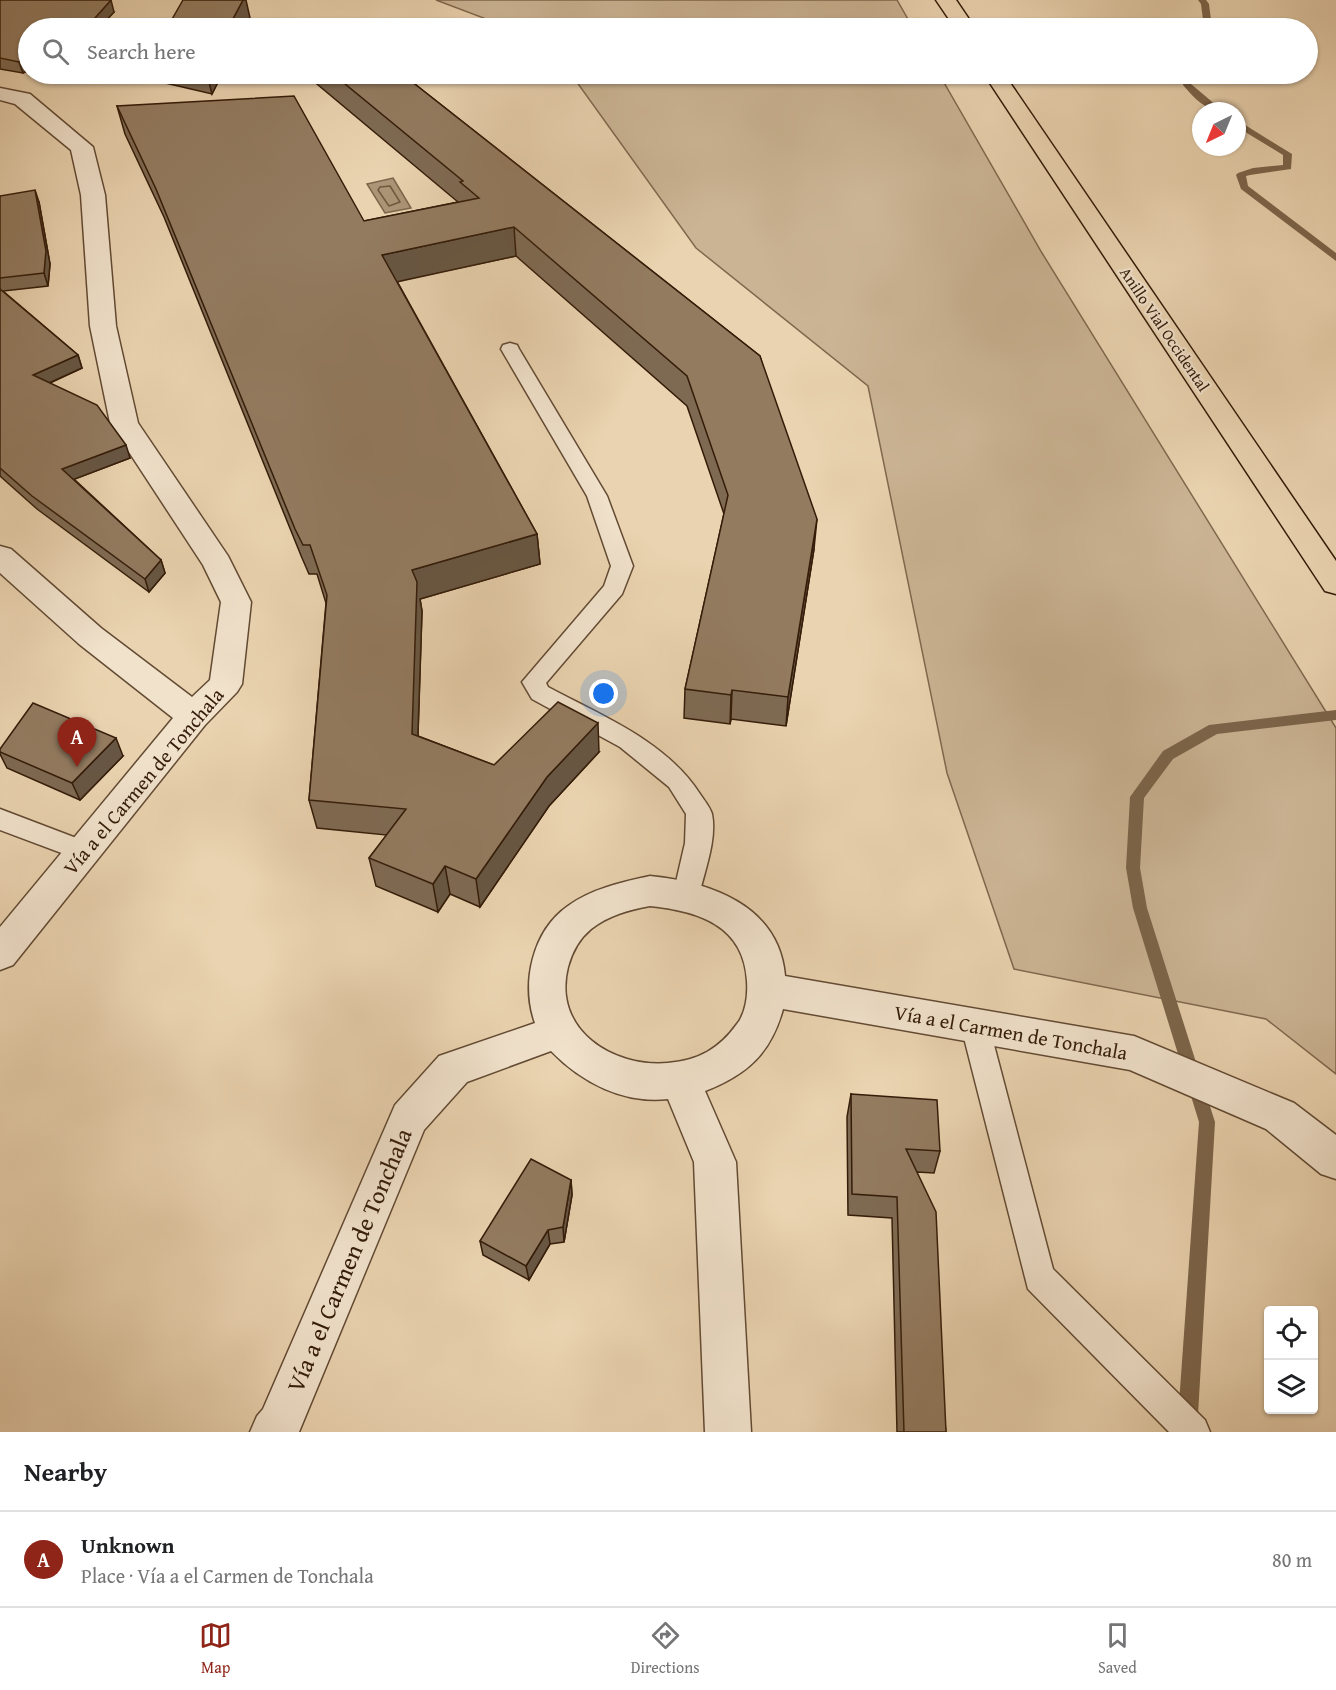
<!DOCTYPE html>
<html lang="en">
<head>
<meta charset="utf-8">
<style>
  body { margin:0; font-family:"Gentium Book Plus",serif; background:#f6f6f6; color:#202124 }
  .controls { position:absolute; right:18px; bottom:18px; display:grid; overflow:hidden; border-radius:6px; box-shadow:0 2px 4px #0004 }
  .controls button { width:54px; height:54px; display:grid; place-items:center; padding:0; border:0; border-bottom:2px solid #e0e0e0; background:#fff; color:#202124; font:30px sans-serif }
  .compass { position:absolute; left:1192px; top:102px; width:54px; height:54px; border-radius:50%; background:#fff; box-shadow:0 2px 4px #0004; rotate:223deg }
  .you { position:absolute; left:604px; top:694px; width:21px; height:21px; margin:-15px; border:4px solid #fff; border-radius:50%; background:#1a73e8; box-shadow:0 0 0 9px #1a73e833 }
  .badge { display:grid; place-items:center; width:39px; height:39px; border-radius:50%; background:#8f2418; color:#fff; font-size:20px; font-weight:700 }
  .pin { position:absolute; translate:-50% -50px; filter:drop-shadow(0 2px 3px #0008) }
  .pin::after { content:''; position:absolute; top:32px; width:21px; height:18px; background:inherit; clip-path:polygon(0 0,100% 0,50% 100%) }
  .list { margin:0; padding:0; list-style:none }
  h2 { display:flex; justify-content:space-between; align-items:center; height:78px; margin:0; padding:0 24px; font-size:26px }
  h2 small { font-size:20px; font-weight:400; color:#757577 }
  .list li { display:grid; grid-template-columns:39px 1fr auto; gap:18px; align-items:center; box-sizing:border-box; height:96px; padding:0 24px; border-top:2px solid #e0e0e0 }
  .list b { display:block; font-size:22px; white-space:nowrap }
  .list p { margin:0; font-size:20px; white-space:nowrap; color:#757577 }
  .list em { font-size:20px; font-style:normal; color:#757577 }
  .icon { flex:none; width:33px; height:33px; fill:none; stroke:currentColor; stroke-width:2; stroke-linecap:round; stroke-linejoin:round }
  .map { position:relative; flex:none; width:1336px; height:1432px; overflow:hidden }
  .search { position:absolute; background:#fff; box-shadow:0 2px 4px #0004; left:18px; right:18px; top:18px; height:66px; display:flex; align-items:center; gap:15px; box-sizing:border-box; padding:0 21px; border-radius:33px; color:#757577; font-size:22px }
  .sheet { height:174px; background:#fff }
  nav { display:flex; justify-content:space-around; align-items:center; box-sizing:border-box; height:84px; border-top:2px solid #e0e0e0; background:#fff; font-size:16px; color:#757577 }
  nav a { display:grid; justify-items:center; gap:3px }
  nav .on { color:#8f2418 }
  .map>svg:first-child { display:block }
  .green { fill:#cbb494; stroke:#80684e; stroke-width:1.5 }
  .water { fill:#ac9577; stroke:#7c654b; stroke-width:1.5 }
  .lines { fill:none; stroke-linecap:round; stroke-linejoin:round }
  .shore { stroke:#705840; stroke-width:1.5 }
  .stream { fill:#7c654b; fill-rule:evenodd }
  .lane-casing { stroke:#624a33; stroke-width:3 }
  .street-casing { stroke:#624a33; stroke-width:3 }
  .highway-casing { stroke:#341c09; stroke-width:3 }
  .lane { fill:#f1e2cc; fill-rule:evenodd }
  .street { fill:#f1e2cc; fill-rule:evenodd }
  .highway { fill:#ead3b0; fill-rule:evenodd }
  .wall { fill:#7e6a53; stroke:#341c09; stroke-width:1.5 }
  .shaded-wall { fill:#675643; stroke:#341c09; stroke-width:1.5 }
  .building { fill:#937b60; stroke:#341c09; stroke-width:1.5 }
  .labels { text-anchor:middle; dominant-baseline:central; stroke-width:4.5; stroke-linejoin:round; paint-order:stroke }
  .far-street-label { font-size:16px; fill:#341c09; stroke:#f1e2cc }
  .street-label { font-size:20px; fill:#341c09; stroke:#f1e2cc }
  .near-street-label { font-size:24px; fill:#341c09; stroke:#f1e2cc }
</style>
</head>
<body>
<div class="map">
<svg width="1336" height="1432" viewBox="0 0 1336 1432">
  <rect width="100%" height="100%" fill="#ead3b0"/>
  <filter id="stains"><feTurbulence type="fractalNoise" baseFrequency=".00333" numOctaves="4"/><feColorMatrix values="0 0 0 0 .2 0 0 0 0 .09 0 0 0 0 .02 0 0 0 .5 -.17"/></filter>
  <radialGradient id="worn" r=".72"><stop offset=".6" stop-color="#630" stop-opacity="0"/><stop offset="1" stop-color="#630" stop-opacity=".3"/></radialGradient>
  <path class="green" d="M436,0H897L913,28H510Z
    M571,74H939L1042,253L1336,728V1074L1266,1019L1014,969L947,773L868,386L696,248Z"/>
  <path class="water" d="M393,178L411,208L385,213L367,184Z"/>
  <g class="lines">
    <path class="shore" d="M390,186L400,202L389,206L378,190L380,187Z"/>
    <path class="stream" d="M1198,0H1206L1209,4L1212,28H1204L1201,4Z
      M1183,74H1191V84L1223,111C1206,111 1194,98 1183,85Z
      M1237,120L1292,154L1291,169L1250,175L1246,176L1248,186L1336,253V261L1241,189L1236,175L1238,173L1253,168L1283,165V155L1237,127Z
      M1336,710V720L1217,734L1173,759L1144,798L1140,868L1147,908L1215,1122L1197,1432H1177L1199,1122L1133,908L1126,868L1130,797L1163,751L1209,725Z"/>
    <g class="lane-casing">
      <path id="lane" d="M510,343L517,345L519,349L607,496L633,566L622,594L546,683L548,687C602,716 666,741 700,794C704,800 710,807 712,814C717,839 705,870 699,895L695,903L686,906L677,903L673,895L685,843L686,814L669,787L620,747L532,699L522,682L604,586L611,566L587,496L501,349L503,345Z
        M0,809L92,844L96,851L92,858L83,861L0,830Z
        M975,1014L985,1017L989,1026L1053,1269L1205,1420L1210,1432H1169L1028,1289L961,1026L965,1017Z"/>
    </g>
    <g class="street-casing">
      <path id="street" d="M0,88L30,94L93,147L105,195L116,326L138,423L228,556L251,602L242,684L237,692L205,725L13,965L0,970V927L173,718L79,644L0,573V546L11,549L101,628L192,697L210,680L221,602L203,565L110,423L90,326L81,195L71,150L15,104L0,100Z
        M650,876C710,882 779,905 785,976L1134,1036L1294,1103L1336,1135V1179L1321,1174L1266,1129L1130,1070L783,1009C771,1053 747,1075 705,1091L736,1162L751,1432H705L694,1162L668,1099C624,1104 582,1083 551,1051L467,1082L424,1130L299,1432H250L257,1416L263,1409L395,1105L439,1056L535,1023C521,984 532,931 568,906C591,889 622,882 650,876ZM650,906C698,911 744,925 747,981C748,995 746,1013 737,1024C719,1049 699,1060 668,1063C613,1068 552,1030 568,967C572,952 579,939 591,929C609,915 629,910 650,906Z"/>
    </g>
    <g class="highway-casing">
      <path id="highway" d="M936,0H956L975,28H955Z
        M984,74H1004L1336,561V594L1325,591Z"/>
    </g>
    <use href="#lane" class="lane"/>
    <use href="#street" class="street"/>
    <use href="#highway" class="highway"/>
  </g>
  <path class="wall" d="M0,0L114,12L99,28H28V71H27L23,73L0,69Z
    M35,74H72L58,81Z
    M155,74H222L212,94L157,81Z
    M305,74H402L760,356L814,549L786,726L731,719L730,724L684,718L685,689L724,514L687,406L516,256L397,281L537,534L540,564L420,599L422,611L418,736L494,765L599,752L549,806L480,907L450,894L438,912L376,886L369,858L387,835L317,828L309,800L326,603L317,574H309L302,558L164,217L125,134L117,106L364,221L458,202Z
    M0,196L39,202L50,264L48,286L3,291L78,355L82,368L50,383L130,458L74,479L161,560L165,573L149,592L37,509L0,476Z
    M0,749L123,756L80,800L7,768L0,754Z
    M851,1094L940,1151L934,1173L917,1172L946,1432H897L892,1218L848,1215L847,1117Z
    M571,1180L572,1195L564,1242L550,1244L529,1280L483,1255L480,1241Z"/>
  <path class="shaded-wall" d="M111,0L114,12L99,28H86Z
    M243,0H246L250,18L245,28H228Z
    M23,59L27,71L23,73L19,62Z
    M56,74H72L58,81Z
    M207,74H222L212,94Z
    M35,190L39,202L50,264L48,286L44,273Z
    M514,227L516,256L387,284L382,255Z
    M78,355L82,368L38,388L33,375Z
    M126,445L130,458L67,482L62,469Z
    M817,519L814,549L786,726L788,697Z
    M537,534L540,564L420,599L422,611L417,763L412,734V570Z
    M161,560L165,573L149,592L145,579Z
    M732,690L731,719L730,724L731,695Z
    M598,723L599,752L549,806L480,907L476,879L547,777Z
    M116,738L123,756L80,800L72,783Z
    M445,866L450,894L438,912L433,884Z
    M571,1180L572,1195L564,1242L563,1227Z
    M548,1230L550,1244L529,1280L526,1266Z"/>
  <path class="building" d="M0,0H111L86,28H28V61L23,59L19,62L0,58Z
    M183,0H243L228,28H167Z
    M333,74H402L760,356L817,519L788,697L732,690L731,695L685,689L728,495L687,376L514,227L382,255L537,534L412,570L417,582L412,734L494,765L558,702L598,723L547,777L476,879L445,866L433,884L369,858L406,809L309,800L327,595L310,545H303L295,529L156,189L117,106L294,96L364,221L479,198L460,182L463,181Z
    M35,190L46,251L44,273L0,278V196Z
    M0,289L78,355L33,375L97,405L126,445L62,469L161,560L145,579L32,496L0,468Z
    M33,703L116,738L72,783L0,752V749Z
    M851,1094L937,1100L940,1151L906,1149L936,1212L946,1432H904L897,1197L852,1194Z
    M531,1159L571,1180L563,1227L548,1230L526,1266L480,1241Z"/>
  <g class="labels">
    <g class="far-street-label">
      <text transform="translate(1165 329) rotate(56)">Anillo Vial Occidental</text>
    </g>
    <g class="street-label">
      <text transform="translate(143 781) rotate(-50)">Vía a el Carmen de Tonchala</text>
      <text transform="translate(1011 1032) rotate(10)">Vía a el Carmen de Tonchala</text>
    </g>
    <g class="near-street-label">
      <text transform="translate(349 1260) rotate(-67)">Vía a el Carmen de Tonchala</text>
    </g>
  </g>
  <rect width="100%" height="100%" filter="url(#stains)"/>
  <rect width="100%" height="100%" fill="url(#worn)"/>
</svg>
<div class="controls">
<button><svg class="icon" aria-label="locate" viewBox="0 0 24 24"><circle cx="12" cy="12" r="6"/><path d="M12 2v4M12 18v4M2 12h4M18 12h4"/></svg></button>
<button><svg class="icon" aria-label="layers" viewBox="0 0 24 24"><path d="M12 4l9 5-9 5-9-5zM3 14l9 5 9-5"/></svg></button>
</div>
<svg class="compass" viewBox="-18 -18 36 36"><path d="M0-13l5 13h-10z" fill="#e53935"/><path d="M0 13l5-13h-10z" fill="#757577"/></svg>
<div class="you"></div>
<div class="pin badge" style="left:77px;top:767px">A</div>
<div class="search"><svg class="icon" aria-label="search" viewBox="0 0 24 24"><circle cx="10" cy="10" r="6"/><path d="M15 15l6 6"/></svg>Search here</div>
</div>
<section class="sheet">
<h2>Nearby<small></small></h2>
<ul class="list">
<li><span class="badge">A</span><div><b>Unknown</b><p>Place · Vía a el Carmen de Tonchala</p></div><em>80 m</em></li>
</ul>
</section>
<nav>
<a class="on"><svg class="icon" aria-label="map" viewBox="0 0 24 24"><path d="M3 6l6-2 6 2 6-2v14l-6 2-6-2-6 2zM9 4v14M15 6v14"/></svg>Map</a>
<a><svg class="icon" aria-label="directions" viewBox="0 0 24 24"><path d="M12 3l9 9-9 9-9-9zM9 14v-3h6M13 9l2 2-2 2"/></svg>Directions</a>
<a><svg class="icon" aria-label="saved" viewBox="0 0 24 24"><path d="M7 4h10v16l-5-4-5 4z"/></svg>Saved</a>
</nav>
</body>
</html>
